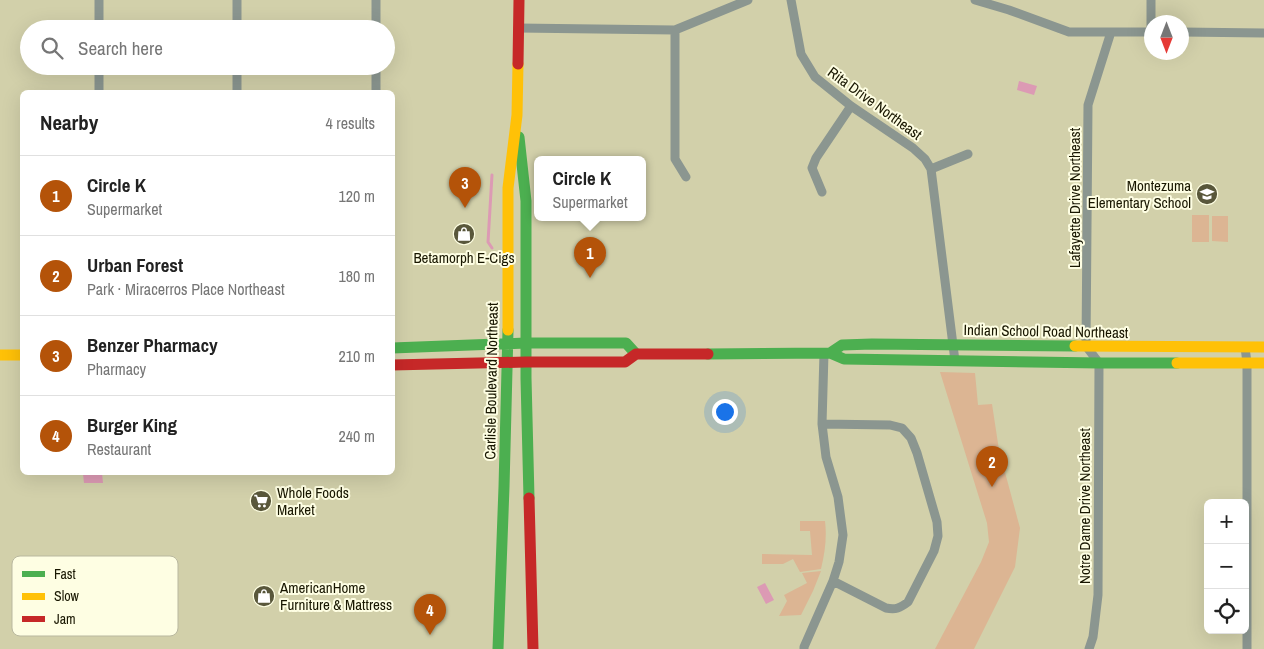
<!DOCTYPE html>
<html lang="en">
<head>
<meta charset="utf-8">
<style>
  body { margin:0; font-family:"Archivo Narrow",sans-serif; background:#f2f2f2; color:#222 }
  .controls { position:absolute; right:15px; bottom:15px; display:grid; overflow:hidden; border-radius:8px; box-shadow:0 5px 20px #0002 }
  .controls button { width:45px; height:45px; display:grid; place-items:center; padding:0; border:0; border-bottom:1px solid #e0e0e0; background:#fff; color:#222; font:25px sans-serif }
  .compass { position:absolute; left:1144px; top:15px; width:45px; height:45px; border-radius:50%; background:#fff; box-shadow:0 5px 20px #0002; rotate:180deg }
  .you { position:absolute; left:724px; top:411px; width:18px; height:18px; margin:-12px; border:4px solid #fff; border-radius:50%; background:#1a73e8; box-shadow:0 0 0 8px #1a73e833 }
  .badge { display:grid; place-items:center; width:32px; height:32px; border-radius:50%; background:#b45309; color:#fff; font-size:16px; font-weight:700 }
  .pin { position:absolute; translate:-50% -41px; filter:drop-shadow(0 1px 2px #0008) }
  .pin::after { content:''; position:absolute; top:26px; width:18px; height:15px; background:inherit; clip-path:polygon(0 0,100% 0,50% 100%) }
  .popup { position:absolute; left:534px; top:156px; width:112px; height:65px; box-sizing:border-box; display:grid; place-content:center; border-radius:8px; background:#fff; filter:drop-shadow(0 1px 4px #0005); font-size:16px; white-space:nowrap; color:#767676 }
  .popup b { font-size:19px; color:#222 }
  .popup::after { content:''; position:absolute; left:50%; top:100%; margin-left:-10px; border:10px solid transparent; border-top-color:#fff }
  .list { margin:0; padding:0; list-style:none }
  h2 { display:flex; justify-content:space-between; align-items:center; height:65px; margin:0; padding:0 20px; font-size:21px }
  h2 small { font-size:16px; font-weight:400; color:#767676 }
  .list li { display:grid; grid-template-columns:32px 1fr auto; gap:15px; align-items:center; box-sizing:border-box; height:80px; padding:0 20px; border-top:1px solid #e0e0e0 }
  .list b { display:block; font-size:19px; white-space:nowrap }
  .list p { margin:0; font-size:16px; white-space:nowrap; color:#767676 }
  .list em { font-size:16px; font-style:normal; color:#767676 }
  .icon { flex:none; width:28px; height:28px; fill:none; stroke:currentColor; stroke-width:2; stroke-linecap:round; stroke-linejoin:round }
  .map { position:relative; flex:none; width:1264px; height:649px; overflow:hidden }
  .search { position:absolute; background:#fff; box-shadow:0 5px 20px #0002; left:20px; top:20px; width:375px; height:55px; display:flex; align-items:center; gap:12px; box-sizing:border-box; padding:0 18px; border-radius:28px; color:#767676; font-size:19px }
  .panel { position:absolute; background:#fff; box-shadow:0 5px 20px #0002; left:20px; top:90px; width:375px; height:385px; border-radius:8px }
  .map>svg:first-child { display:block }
  .green { fill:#dcb593 }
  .water { fill:#dc9ab4 }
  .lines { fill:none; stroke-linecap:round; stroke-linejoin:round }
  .stream { stroke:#dc9ab4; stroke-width:3 }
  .street { stroke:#8b9690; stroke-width:9 }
  .fast { stroke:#4caf50; stroke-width:11 }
  .slow { stroke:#ffc107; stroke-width:11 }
  .jam { stroke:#c62828; stroke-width:11 }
  .labels { text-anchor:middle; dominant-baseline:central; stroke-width:4; stroke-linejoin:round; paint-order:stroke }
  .street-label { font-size:15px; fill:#181600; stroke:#fefee3 }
  .poi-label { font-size:15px; fill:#181600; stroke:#fefee3; text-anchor:start }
  .key { fill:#fefee3; stroke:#b9b89f; stroke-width:1 }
  .key-label { font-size:14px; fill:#181600 }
</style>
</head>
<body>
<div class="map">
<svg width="1264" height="649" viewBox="0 0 1264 649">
  <rect width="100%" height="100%" fill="#d2d0aa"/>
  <path class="green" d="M1192,215H1209V242H1192Z
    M1212,216H1228V242L1212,241Z
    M940,372L975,373L978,405L992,404L999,450L1020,528L1015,567L974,649H935L981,562L989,542L987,523Z
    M800,521H825C827,537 825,553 821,569L800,572L793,559L783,564H762V554L812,555L810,531H800Z
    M821,571L813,591L801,615L779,616L787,601L784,595L807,583L802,573Z"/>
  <path class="water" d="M1019,81L1037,86L1034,95L1017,90Z
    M102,473L103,483H84L83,474Z
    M765,583L774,600L766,604L757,587Z"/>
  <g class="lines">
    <path class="stream" d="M492,175L488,242L492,248"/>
    <path class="street" d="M791,0L801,54L815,77L851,106L913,148L925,159L931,169L955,361
      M975,0L1009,10L1069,32H1152
      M1151,0V32
      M518,28L675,30L748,0
      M99,29V0
      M237,29V0
      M376,29V0
      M675,30V159L686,177
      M1182,32L1264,33
      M99,92V66
      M237,92V66
      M376,92V66
      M931,169L968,154
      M822,192L812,168L816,158L851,106
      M1245,347L1247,363V649
      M822,424L890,425L902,428L911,438L917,453L937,522L938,536L934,551L908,602C900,608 896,610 886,608L833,581
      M804,649V647L833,581L839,562L843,535L838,497L826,457L822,424L824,353
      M1089,649L1093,637L1098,595L1099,363L1086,346L1088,105L1111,32"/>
    <path class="fast" d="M519,137L526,201V378L529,498
      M392,348L526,343H626L636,354
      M830,353L842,345L872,344L1075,346
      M708,354L830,353L844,359L1099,363H1177
      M498,649L504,487L508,330"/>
    <path class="slow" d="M508,330V188L517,115L518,64
      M1075,346L1264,347
      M0,355H22
      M1177,363H1264"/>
    <path class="jam" d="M518,64L519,0
      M392,365L526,362H625L636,354H708
      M529,498L533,649"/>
  </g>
  <defs>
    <g id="school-disc" transform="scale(1.125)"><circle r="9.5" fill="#59573b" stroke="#fefee3"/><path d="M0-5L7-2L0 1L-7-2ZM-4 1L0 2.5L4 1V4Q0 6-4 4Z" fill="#fff"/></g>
    <g id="shop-disc" transform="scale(1.125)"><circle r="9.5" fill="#59573b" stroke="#fefee3"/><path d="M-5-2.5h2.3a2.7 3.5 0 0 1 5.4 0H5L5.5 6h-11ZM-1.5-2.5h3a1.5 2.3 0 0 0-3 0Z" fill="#fff"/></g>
    <g id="supermarket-disc" transform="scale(1.125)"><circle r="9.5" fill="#59573b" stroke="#fefee3"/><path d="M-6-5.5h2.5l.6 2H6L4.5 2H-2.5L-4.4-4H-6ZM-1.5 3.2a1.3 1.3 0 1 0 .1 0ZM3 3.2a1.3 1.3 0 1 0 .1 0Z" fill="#fff"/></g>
  </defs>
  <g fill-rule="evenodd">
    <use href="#school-disc" x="1207" y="194"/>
    <use href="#shop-disc" x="464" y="234"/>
    <use href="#supermarket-disc" x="261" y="501"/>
    <use href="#shop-disc" x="264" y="596"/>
  </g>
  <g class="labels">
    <g class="street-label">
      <text transform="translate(875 103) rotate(36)">Rita Drive Northeast</text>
      <text transform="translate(1074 198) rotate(-90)">Lafayette Drive Northeast</text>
      <text transform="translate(1046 331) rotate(1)">Indian School Road Northeast</text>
      <text transform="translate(491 381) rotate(-89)">Carlisle Boulevard Northeast</text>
      <text transform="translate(1084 506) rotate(-90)">Notre Dame Drive Northeast</text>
    </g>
    <g class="poi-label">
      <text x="1191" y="185" text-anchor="end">Montezuma<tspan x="1191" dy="17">Elementary School</tspan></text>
      <text x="464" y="257" text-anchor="middle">Betamorph E-Cigs</text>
      <text x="277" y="492">Whole Foods<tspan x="277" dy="17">Market</tspan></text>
      <text x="280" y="587">AmericanHome<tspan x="280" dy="17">Furniture &amp; Mattress</tspan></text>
    </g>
  </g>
  <rect x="12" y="556" width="166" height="80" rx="8" class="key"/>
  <rect x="22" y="571" width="23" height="6" fill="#4caf50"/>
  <rect x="22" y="593" width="23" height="7" fill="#ffc107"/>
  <rect x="22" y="616" width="23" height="6" fill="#c62828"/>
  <g class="key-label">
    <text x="54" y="579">Fast</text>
    <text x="54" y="601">Slow</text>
    <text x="54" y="624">Jam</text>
  </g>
</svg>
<div class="controls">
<button>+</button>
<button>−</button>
<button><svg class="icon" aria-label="locate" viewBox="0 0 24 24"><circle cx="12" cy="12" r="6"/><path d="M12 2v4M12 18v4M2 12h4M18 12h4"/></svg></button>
</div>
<svg class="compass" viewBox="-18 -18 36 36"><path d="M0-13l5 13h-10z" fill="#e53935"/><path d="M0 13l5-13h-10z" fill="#767676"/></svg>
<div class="you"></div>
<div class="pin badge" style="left:590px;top:278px">1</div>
<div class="popup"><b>Circle K</b>Supermarket</div>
<div class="pin badge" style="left:992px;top:487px">2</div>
<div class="pin badge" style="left:465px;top:208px">3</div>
<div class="pin badge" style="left:430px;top:635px">4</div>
<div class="search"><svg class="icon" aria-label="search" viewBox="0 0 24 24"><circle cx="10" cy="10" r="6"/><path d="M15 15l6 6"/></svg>Search here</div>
<section class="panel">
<h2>Nearby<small>4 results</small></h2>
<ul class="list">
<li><span class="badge">1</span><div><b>Circle K</b><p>Supermarket</p></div><em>120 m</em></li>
<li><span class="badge">2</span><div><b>Urban Forest</b><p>Park · Miracerros Place Northeast</p></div><em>180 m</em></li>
<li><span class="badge">3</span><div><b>Benzer Pharmacy</b><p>Pharmacy</p></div><em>210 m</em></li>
<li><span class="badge">4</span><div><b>Burger King</b><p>Restaurant</p></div><em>240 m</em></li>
</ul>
</section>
</div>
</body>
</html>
